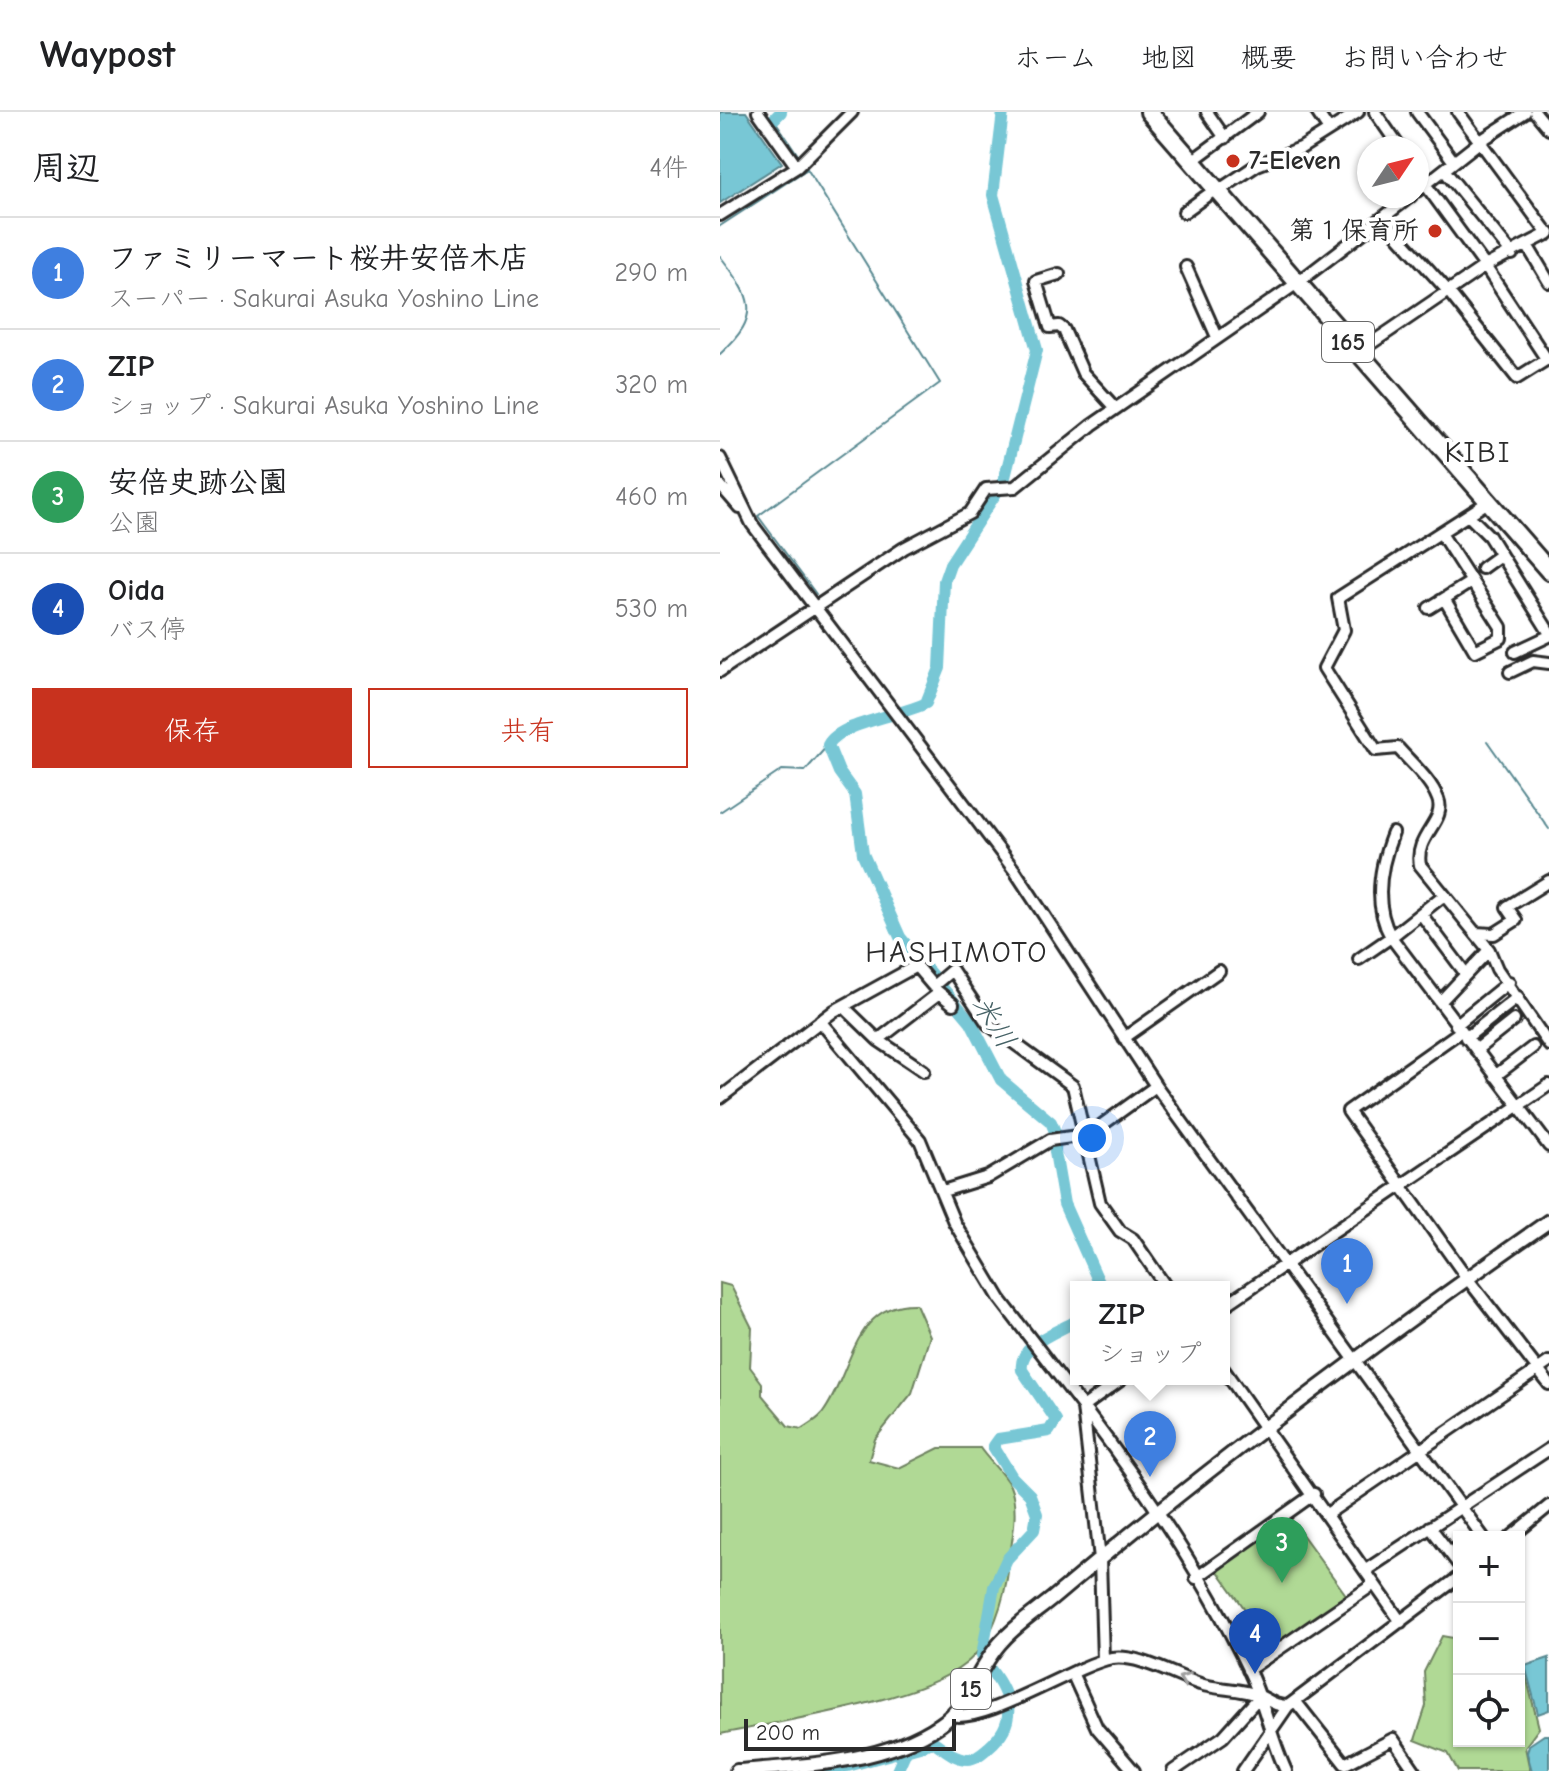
<!DOCTYPE html>
<html lang="ja">
<head>
<meta charset="utf-8">
<style>
  body { margin:0; font-family:"Comic Neue","Klee One",sans-serif; background:#f2f2f2; color:#202124 }
  .controls { position:absolute; right:24px; bottom:24px; display:grid; overflow:hidden; border-radius:0px; box-shadow:0 2px 6px #0004 }
  .controls button { width:72px; height:72px; display:grid; place-items:center; padding:0; border:0; border-bottom:2px solid #e0e0e0; background:#fff; color:#202124; font:40px sans-serif }
  .compass { position:absolute; left:637px; top:24px; width:72px; height:72px; border-radius:50%; background:#fff; box-shadow:0 2px 6px #0004; rotate:55deg }
  .scale { position:absolute; left:24px; bottom:20px; width:212px; box-sizing:border-box; padding-left:8px; border:4px solid #2b2b2b; border-top:0; font-size:22px; line-height:28px; white-space:nowrap; color:#2b2b2b; -webkit-text-stroke:6px #fff; paint-order:stroke }
  .you { position:absolute; left:372px; top:1026px; width:28px; height:28px; margin:-20px; border:6px solid #fff; border-radius:50%; background:#1a73e8; box-shadow:0 0 0 12px #1a73e833 }
  .badge { display:grid; place-items:center; width:52px; height:52px; border-radius:50%; background:#c8321e; color:#fff; font-size:26px; font-weight:700 }
  .pin { position:absolute; translate:-50% -66px; filter:drop-shadow(0 2px 4px #0008) }
  .pin::after { content:''; position:absolute; top:42px; width:28px; height:24px; background:inherit; clip-path:polygon(0 0,100% 0,50% 100%) }
  .popup { position:absolute; left:350px; top:1169px; width:160px; height:104px; box-sizing:border-box; display:grid; place-content:center; border-radius:0px; background:#fff; filter:drop-shadow(0 2px 6px #0005); font-size:26px; white-space:nowrap; color:#757577 }
  .popup b { font-size:30px; color:#202124 }
  .popup::after { content:''; position:absolute; left:50%; top:100%; margin-left:-16px; border:16px solid transparent; border-top-color:#fff }
  .list { margin:0; padding:0; list-style:none }
  h2 { display:flex; justify-content:space-between; align-items:center; height:104px; margin:0; padding:0 32px; font-size:34px }
  h2 small { font-size:26px; font-weight:400; color:#757577 }
  .list li { display:grid; grid-template-columns:52px 1fr auto; gap:24px; align-items:center; box-sizing:border-box; height:112px; padding:0 32px; border-top:2px solid #e0e0e0 }
  .list b { display:block; font-size:30px; white-space:nowrap }
  .list p { margin:0; font-size:26px; white-space:nowrap; color:#757577 }
  .list em { font-size:26px; font-style:normal; color:#757577 }
  .actions { display:flex; gap:16px; padding:24px 32px }
  .actions a { flex:1; padding:18px 0; border:2px solid #c8321e; border-radius:0px; text-align:center; font-size:28px; color:#c8321e }
  .actions .main { background:#c8321e; color:#fff }
  .icon { flex:none; width:44px; height:44px; fill:none; stroke:currentColor; stroke-width:2; stroke-linecap:round; stroke-linejoin:round }
  .map { position:relative; flex:none; width:829px; height:1659px; overflow:hidden }
  header { display:flex; align-items:center; gap:48px; box-sizing:border-box; height:112px; padding:0 40px; background:#fff; border-bottom:2px solid #e0e0e0 }
  header strong { font-size:38px }
  nav { display:flex; gap:44px; margin-inline-start:auto; font-size:28px }
  main { display:flex }
  aside { flex:1; background:#fff }
  .map>svg:first-child { display:block }
  .green { fill:#b0d995; stroke:#6e8260; stroke-width:2 }
  .water { fill:#78c7d5; stroke:#598991; stroke-width:2 }
  .lines { fill:none; stroke-linecap:round; stroke-linejoin:round }
  .stream { stroke:#598991; stroke-width:2 }
  .river { stroke:#78c7d5; stroke-width:12 }
  .minor-casing { stroke:#2b2b2b; stroke-width:16 }
  .major-casing { stroke:#2b2b2b; stroke-width:18 }
  .highway-casing { stroke:#2b2b2b; stroke-width:22 }
  .minor { stroke:#fff; stroke-width:10 }
  .major { stroke:#fff; stroke-width:12 }
  .highway { stroke:#fff; stroke-width:16 }
  .oneway { stroke:#a0a0a0 }
  .poi-dot { fill:#c8321e; stroke:#fff; stroke-width:3 }
  .labels { text-anchor:middle; dominant-baseline:central; stroke-width:8; stroke-linejoin:round; paint-order:stroke }
  .shield { fill:#fff; stroke:#6b6b6b; stroke-width:2 }
  .shield-label { font-size:24px; font-weight:bold; fill:#2b2b2b }
  .poi-label { font-size:26px; font-weight:bold; fill:#2b2b2b; stroke:#fff; text-anchor:start }
  .water-label { font-size:28px; font-style:italic; fill:#466266; stroke:#fff }
  .quarter-label { font-size:30px; letter-spacing:2px; fill:#2b2b2b; stroke:#fff }
</style>
</head>
<body>
<header>
<strong>Waypost</strong>
<nav><a>ホーム</a><a>地図</a><a>概要</a><a>お問い合わせ</a></nav>
</header>
<main>
<aside>
<h2>周辺<small>4件</small></h2>
<ul class="list">
<li><span class="badge" style="background:#3f7fe0">1</span><div><b>ファミリーマート桜井安倍木店</b><p>スーパー · Sakurai Asuka Yoshino Line</p></div><em>290 m</em></li>
<li><span class="badge" style="background:#3f7fe0">2</span><div><b>ZIP</b><p>ショップ · Sakurai Asuka Yoshino Line</p></div><em>320 m</em></li>
<li><span class="badge" style="background:#2e9e5b">3</span><div><b>安倍史跡公園</b><p>公園</p></div><em>460 m</em></li>
<li><span class="badge" style="background:#1a4fb4">4</span><div><b>Oida</b><p>バス停</p></div><em>530 m</em></li>
</ul>
<div class="actions"><a class="main">保存</a><a>共有</a></div>
</aside>
<div class="map">
<svg width="829" height="1659" viewBox="0 0 829 1659">
  <rect width="100%" height="100%" fill="#fff"/>
  <filter id="ink" filterUnits="userSpaceOnUse"><feTurbulence type="fractalNoise" baseFrequency=".0125" numOctaves="2"/><feDisplacementMap in="SourceGraphic" scale="16" xChannelSelector="R" yChannelSelector="G"/><feConvolveMatrix kernelMatrix="1 2 1 2 8 2 1 2 1" color-interpolation-filters="sRGB"/></filter>
  <g filter="url(#ink)">
    <path class="green" d="M0,1171L11,1174L32,1216L30,1255L42,1271V1283L68,1314L82,1317C88,1313 97,1308 102,1302C132,1263 132,1190 196,1192L210,1224L192,1281L155,1327L149,1348L179,1356L219,1336H260C268,1348 284,1362 290,1374C300,1398 291,1429 289,1453C285,1486 273,1530 245,1552C199,1589 61,1609 0,1622Z
      M568,1403L629,1487L554,1538L495,1455Z
      M722,1524L739,1527V1629H799V1536L819,1616L805,1635L810,1659H738L728,1641L695,1628L706,1594L704,1560Z"/>
    <path class="water" d="M0,0H26L62,51L0,91Z
      M829,1546V1598L818,1602L805,1554Z
      M824,1623H829V1659H812L807,1641L809,1633Z"/>
    <g class="lines">
      <path class="stream" d="M54,7L80,46
        M86,55L220,271L38,404L96,482
        M0,114L86,58
        M0,144C32,185 43,203 0,242
        M767,629L829,717
        M0,700L62,658L85,659L108,633"/>
      <path class="river" d="M283,0L273,83L317,238L284,369L230,452L224,469L220,556L206,591C182,604 120,610 108,633L119,660L135,682L143,742L180,825L251,910L281,968L331,1010L336,1022L335,1040L344,1092L381,1175
        M54,7L61,0
        M262,1543L274,1475L287,1447L314,1418L317,1402L310,1383L292,1365L273,1334L278,1327L329,1319L336,1308L302,1258C298,1232 338,1220 356,1209
        M110,1659L214,1630C225,1637 234,1647 248,1647C256,1647 263,1640 269,1635C298,1610 291,1584 270,1557
        M177,1659L185,1641"/>
      <g class="minor-casing">
        <path id="minor" d="M38,0L77,55
          M487,0L505,26
          M597,0L609,18
          M655,0L680,36
          M697,0L734,50
          M738,0L828,122
          M815,0L829,17
          M472,49L538,0
          M724,58L792,142
          M697,61L765,154L827,248
          M498,79L537,53L581,36L638,0
          M697,79L762,28L805,0
          M464,100L496,77
          M0,103L77,55L132,0
          M663,107L728,179L797,266L829,246
          M807,133L829,170
          M466,155L497,225
          M339,162L316,169L330,215L339,214L344,218L363,261L395,296
          M637,241L765,154L829,121
          M0,346L32,412L295,759L436,974L763,1425
          M0,373L20,396
          M768,390L618,486L624,518L604,556L656,638L678,636C691,651 711,668 718,687C727,709 694,724 700,753L769,838L777,857L829,933
          M750,405L769,424L829,520
          M722,423L781,515V526L755,539L725,488
          M762,456L780,443
          M709,496L751,470
          M795,540L829,524
          M0,559L184,436L250,401L266,377L295,375L372,313L576,172L691,84
          M790,560L813,549L829,551
          M724,783L671,825L829,1034
          M701,802L746,862
          M755,821L774,822L796,808L787,795L829,769
          M639,847L671,825C653,793 660,754 673,721
          M217,879L233,892
          M720,890L769,838
          M123,894L158,928
          M100,909L200,1028L234,1110L280,1187L363,1295L380,1447L383,1548
          M736,913L789,870
          M741,919L628,999L747,1166L829,1272
          M404,926L499,859
          M746,926L798,885
          M756,938L794,908
          M204,959L158,928L219,881
          M775,964L813,935
          M0,986L114,899L196,854L213,874L232,858L268,912L353,974L380,1091L400,1119L413,1127L446,1175
          M223,1079L268,1065L330,1028L358,1024L379,1015L436,974
          M504,1194L829,973
          M504,1258L681,1510
          M402,1267L363,1295C423,1374 488,1471 530,1561C545,1593 551,1627 566,1659
          M607,1402L829,1250
          M710,1415L739,1453
          M791,1425L829,1394
          M646,1458L829,1337
          M476,1466L594,1382
          M528,1558L654,1472
          M353,1563L377,1616L414,1659
          M576,1590L625,1652L673,1627L695,1659
          M231,1603C265,1612 352,1554 392,1546C419,1542 454,1564 480,1572C498,1578 522,1576 540,1584C551,1589 554,1594 568,1594
          M453,1659L503,1625L540,1584
          M523,1659L568,1594L739,1465"/>
      </g>
      <g class="major-casing">
        <path id="major" d="M17,1659C83,1654 165,1651 221,1612C250,1592 258,1554 282,1529C296,1513 316,1500 333,1486C492,1352 658,1228 829,1109"/>
      </g>
      <g class="highway-casing">
        <path id="highway" d="M429,0L829,459"/>
      </g>
      <use href="#minor" class="minor"/>
      <use href="#major" class="major"/>
      <use href="#highway" class="highway"/>
    </g>
    <defs><path id="oneway-chevron" d="M-2-3.5L2.5 0L-2 3.5" fill="none" stroke-width="1.6" stroke-linecap="round" stroke-linejoin="round" transform="scale(2)"/></defs>
    <use class="oneway" href="#oneway-chevron" transform="translate(464 1567) rotate(-159)"/>
  </g>
  <g class="poi-dot">
    <circle cx="513" cy="49" r="8"/>
    <circle cx="715" cy="119" r="8"/>
  </g>
  <g class="labels">
    <g class="shield">
      <rect x="602" y="210" width="52" height="40" rx="6"/>
      <rect x="231" y="1557" width="40" height="40" rx="6"/>
    </g>
    <g class="shield-label">
      <text x="628" y="230">165</text>
      <text x="251" y="1577">15</text>
    </g>
    <g class="poi-label">
      <text x="529" y="49">7-Eleven</text>
      <text x="699" y="119" text-anchor="end">第１保育所</text>
    </g>
    <g class="water-label">
      <text transform="translate(274 910) rotate(58)">米川</text>
    </g>
    <g class="quarter-label">
      <text x="758" y="340">KIBI</text>
      <text x="237" y="840">HASHIMOTO</text>
    </g>
  </g>
</svg>
<div class="controls">
<button>+</button>
<button>−</button>
<button><svg class="icon" aria-label="locate" viewBox="0 0 24 24"><circle cx="12" cy="12" r="6"/><path d="M12 2v4M12 18v4M2 12h4M18 12h4"/></svg></button>
</div>
<svg class="compass" viewBox="-18 -18 36 36"><path d="M0-13l5 13h-10z" fill="#e53935"/><path d="M0 13l5-13h-10z" fill="#757577"/></svg>
<div class="scale">200 m</div>
<div class="you"></div>
<div class="pin badge" style="left:627px;top:1192px;background:#3f7fe0">1</div>
<div class="pin badge" style="left:430px;top:1365px;background:#3f7fe0">2</div>
<div class="popup"><b>ZIP</b>ショップ</div>
<div class="pin badge" style="left:562px;top:1471px;background:#2e9e5b">3</div>
<div class="pin badge" style="left:535px;top:1562px;background:#1a4fb4">4</div>
</div>
</main>
</body>
</html>
